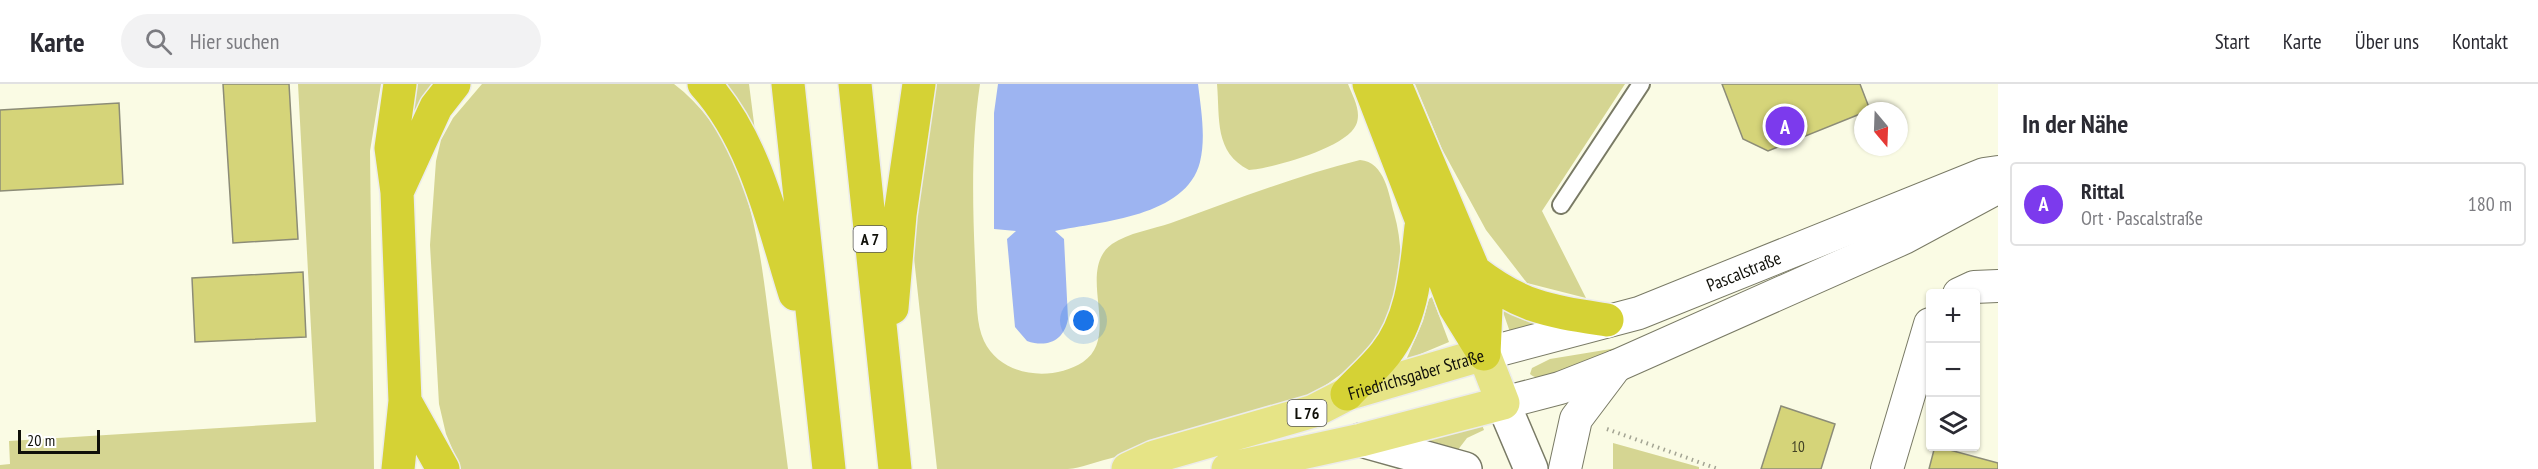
<!DOCTYPE html>
<html lang="de">
<head>
<meta charset="utf-8">
<style>
  body { margin:0; font-family:"PT Sans Narrow",sans-serif; background:#f2f2f3; color:#2b2b33 }
  .controls { position:absolute; right:18px; bottom:18px; display:grid; overflow:hidden; border-radius:6px; box-shadow:0 2px 4px #0004 }
  .controls button { width:54px; height:54px; display:grid; place-items:center; padding:0; border:0; border-bottom:2px solid #e1e1e2; background:#fff; color:#2b2b33; font:30px sans-serif }
  .compass { position:absolute; left:1854px; top:18px; width:54px; height:54px; border-radius:50%; background:#fff; box-shadow:0 2px 4px #0004; rotate:161deg }
  .scale { position:absolute; left:18px; bottom:15px; width:82px; box-sizing:border-box; padding-left:6px; border:3px solid #101009; border-top:0; font-size:16px; line-height:21px; white-space:nowrap; color:#101009; -webkit-text-stroke:4px #fff; paint-order:stroke }
  .you { position:absolute; left:1084px; top:237px; width:21px; height:21px; margin:-15px; border:4px solid #fff; border-radius:50%; background:#1a73e8; box-shadow:0 0 0 9px #1a73e833 }
  .badge { display:grid; place-items:center; width:39px; height:39px; border-radius:50%; background:#7c3aed; color:#fff; font-size:20px; font-weight:700 }
  .pin { position:absolute; translate:-50% -50%; border:3px solid #fff; box-shadow:0 2px 6px #0006 }
  .list { margin:0; padding:0; list-style:none }
  h2 { display:flex; justify-content:space-between; align-items:center; height:78px; margin:0; padding:0 24px; font-size:26px }
  h2 small { font-size:20px; font-weight:400; color:#7c7c81 }
  .list li { display:grid; grid-template-columns:39px 1fr auto; gap:18px; align-items:center; box-sizing:border-box; height:84px; margin:0 12px 12px; padding:0 12px; border:2px solid #e1e1e2; border-radius:6px }
  .list b { display:block; font-size:22px; white-space:nowrap }
  .list p { margin:0; font-size:20px; white-space:nowrap; color:#7c7c81 }
  .list em { font-size:20px; font-style:normal; color:#7c7c81 }
  .icon { flex:none; width:33px; height:33px; fill:none; stroke:currentColor; stroke-width:2; stroke-linecap:round; stroke-linejoin:round }
  .map { position:relative; flex:none; width:1998px; height:385px; overflow:hidden }
  header { display:flex; align-items:center; gap:36px; box-sizing:border-box; height:84px; padding:0 30px; background:#fff; border-bottom:2px solid #e1e1e2 }
  header strong { font-size:28px }
  nav { display:flex; gap:33px; margin-inline-start:auto; font-size:21px }
  .search { width:420px; height:54px; background:#f2f2f3; display:flex; align-items:center; gap:15px; box-sizing:border-box; padding:0 21px; border-radius:33px; color:#7c7c81; font-size:22px }
  main { display:flex }
  aside { flex:1; background:#fff }
  .map>svg:first-child { display:block }
  .green { fill:#d5d592 }
  .water { fill:#9db4f1 }
  .building { fill:#d5d479; stroke:#8c8c77; stroke-width:1.5 }
  .lines { fill:none; stroke-linecap:round; stroke-linejoin:round }
  .lane-casing { stroke:#797a65; stroke-width:20 }
  .street-casing { stroke:#797a65; stroke-width:34 }
  .secondary-casing { stroke:#797a65; stroke-width:36 }
  .primary-casing { stroke:#ececeb; stroke-width:36 }
  .highway-casing { stroke:#ececeb; stroke-width:36 }
  .path { stroke:#a3a493; stroke-width:4; stroke-dasharray:1.5 4.5; stroke-linecap:butt }
  .lane { stroke:#fff; stroke-width:16 }
  .street { stroke:#fff; stroke-width:32 }
  .secondary { stroke:#fff; stroke-width:33 }
  .primary { stroke:#e6e486; stroke-width:33 }
  .highway { stroke:#d5d235; stroke-width:33 }
  .labels { text-anchor:middle; dominant-baseline:central; stroke-width:4.5; stroke-linejoin:round; paint-order:stroke }
  .number-label { font-size:15px; fill:#414125 }
  .shield { fill:#fff; stroke:#585853; stroke-width:1.5 }
  .shield-label { font-size:16px; font-weight:bold; fill:#101009 }
  .street-label { font-size:18px; fill:#101009; stroke:#fff }
</style>
</head>
<body>
<header>
<strong>Karte</strong>
<div class="search"><svg class="icon" aria-label="search" viewBox="0 0 24 24"><circle cx="10" cy="10" r="6"/><path d="M15 15l6 6"/></svg>Hier suchen</div>
<nav><a>Start</a><a>Karte</a><a>Über uns</a><a>Kontakt</a></nav>
</header>
<main>
<div class="map">
<svg width="1998" height="385" viewBox="0 0 1998 385">
  <rect width="100%" height="100%" fill="#fafbe4"/>
  <path class="green" d="M298,0H381L370,67L374,385H0V381L10,380L9,357L316,338Z
    M415,0H434L405,52Z
    M482,0H674C749,57 759,157 770,244C776,291 782,338 788,385H461L446,350L439,320L430,161L436,77L441,56L453,34Z
    M722,0H749L755,47Z
    M933,0H980C970,65 973,134 976,199C977,217 976,240 984,257C1001,293 1052,298 1083,278C1122,252 1075,187 1112,160C1128,149 1153,145 1171,139C1234,116 1296,92 1360,76C1385,78 1389,111 1394,129C1420,222 1365,290 1282,324C1254,335 1224,342 1195,351C1166,360 1137,367 1108,375C1095,378 1081,384 1068,385C1028,385 978,385 937,385L914,174V119Z
    M1217,0H1348C1353,13 1362,27 1356,41C1346,64 1273,84 1249,86C1214,68 1220,35 1217,0Z
    M1415,0H1625L1542,127L1586,214L1527,199L1486,146L1442,65Z
    M1432,213L1449,258L1406,276L1423,237L1429,215Z
    M1505,226L1541,241L1511,251L1503,228Z
    M1617,264C1600,272 1545,305 1530,290L1532,284L1550,275Z
    M1482,341L1484,346L1467,354L1457,367L1423,359L1421,355Z
    M1613,359L1699,383V385H1613Z"/>
  <path class="water" d="M998,0H1198C1201,25 1206,53 1200,78C1186,133 1102,137 1055,147L1064,155L1068,235C1064,257 1047,264 1027,257L1015,243L1007,155L1016,147L994,145V29Z"/>
  <path class="building" d="M223,0H289L298,155L233,159Z
    M1722,0H1860L1870,26L1768,67L1743,55Z
    M119,19L123,100L0,107V26Z
    M303,188L306,253L195,258L192,194Z
    M1781,322L1835,340L1821,385H1761Z
    M1935,362L1998,379V385H1929Z"/>
  <g class="lines">
    <g class="lane-casing">
      <path id="lane" d="M1561,121L1641,0"/>
    </g>
    <g class="street-casing">
      <g id="street">
        <path d="M1959,210L1974,203L1998,202"/>
        <path id="s1" d="M1484,270L1639,229L1984,90L1998,88"/>
        <path d="M1503,319L1560,304L1616,282L1904,154L1995,105"/>
        <path d="M1565,385L1576,335L1616,282"/>
        <path d="M1887,385L1930,240"/>
      </g>
    </g>
    <g class="secondary-casing">
      <path id="secondary" d="M1503,319L1531,385
        M1361,356L1465,385"/>
    </g>
    <g class="primary-casing">
      <g id="primary">
        <path id="s2" d="M1128,385L1154,373L1314,327L1347,310L1484,270L1503,319L1361,356L1228,385"/>
      </g>
    </g>
    <g class="highway-casing">
      <path id="highway" d="M704,0C755,56 773,140 795,210
        M788,0L829,385
        M855,0L895,385
        M1369,0L1455,223L1484,270
        M1395,0L1474,187L1486,224L1484,270
        M397,108L436,23L454,0
        M1474,187C1522,224 1549,227 1607,236
        M892,224L900,131L919,0
        M1347,310C1359,297 1374,284 1385,270C1413,235 1416,186 1421,143
        M405,317L443,385
        M398,385L405,317L397,108L391,64L400,0"/>
    </g>
    <path class="path" d="M1607,345L1718,385"/>
    <use href="#lane" class="lane"/>
    <use href="#street" class="street"/>
    <use href="#secondary" class="secondary"/>
    <use href="#primary" class="primary"/>
    <use href="#highway" class="highway"/>
  </g>
  <g class="labels">
    <g class="number-label">
      <text x="1798" y="362">10</text>
    </g>
    <g class="shield">
      <rect x="853.5" y="142" width="33" height="26" rx="4.5"/>
      <rect x="1287.5" y="316" width="39" height="26" rx="4.5"/>
    </g>
    <g class="shield-label">
      <text x="870" y="155">A 7</text>
      <text x="1307" y="329">L 76</text>
    </g>
    <g class="street-label">
      <text stroke="none"><textPath href="#s1" startOffset="273">Pascalstraße</textPath></text>
      <text stroke="none"><textPath href="#s2" startOffset="304">Friedrichsgaber Straße</textPath></text>
    </g>
  </g>
</svg>
<div class="controls">
<button>+</button>
<button>−</button>
<button><svg class="icon" aria-label="layers" viewBox="0 0 24 24"><path d="M12 4l9 5-9 5-9-5zM3 14l9 5 9-5"/></svg></button>
</div>
<svg class="compass" viewBox="-18 -18 36 36"><path d="M0-13l5 13h-10z" fill="#e53935"/><path d="M0 13l5-13h-10z" fill="#7c7c81"/></svg>
<div class="scale">20 m</div>
<div class="you"></div>
<div class="pin badge" style="left:1785px;top:42px">A</div>
</div>
<aside>
<h2>In der Nähe<small></small></h2>
<ul class="list">
<li><span class="badge">A</span><div><b>Rittal</b><p>Ort · Pascalstraße</p></div><em>180 m</em></li>
</ul>
</aside>
</main>
</body>
</html>
